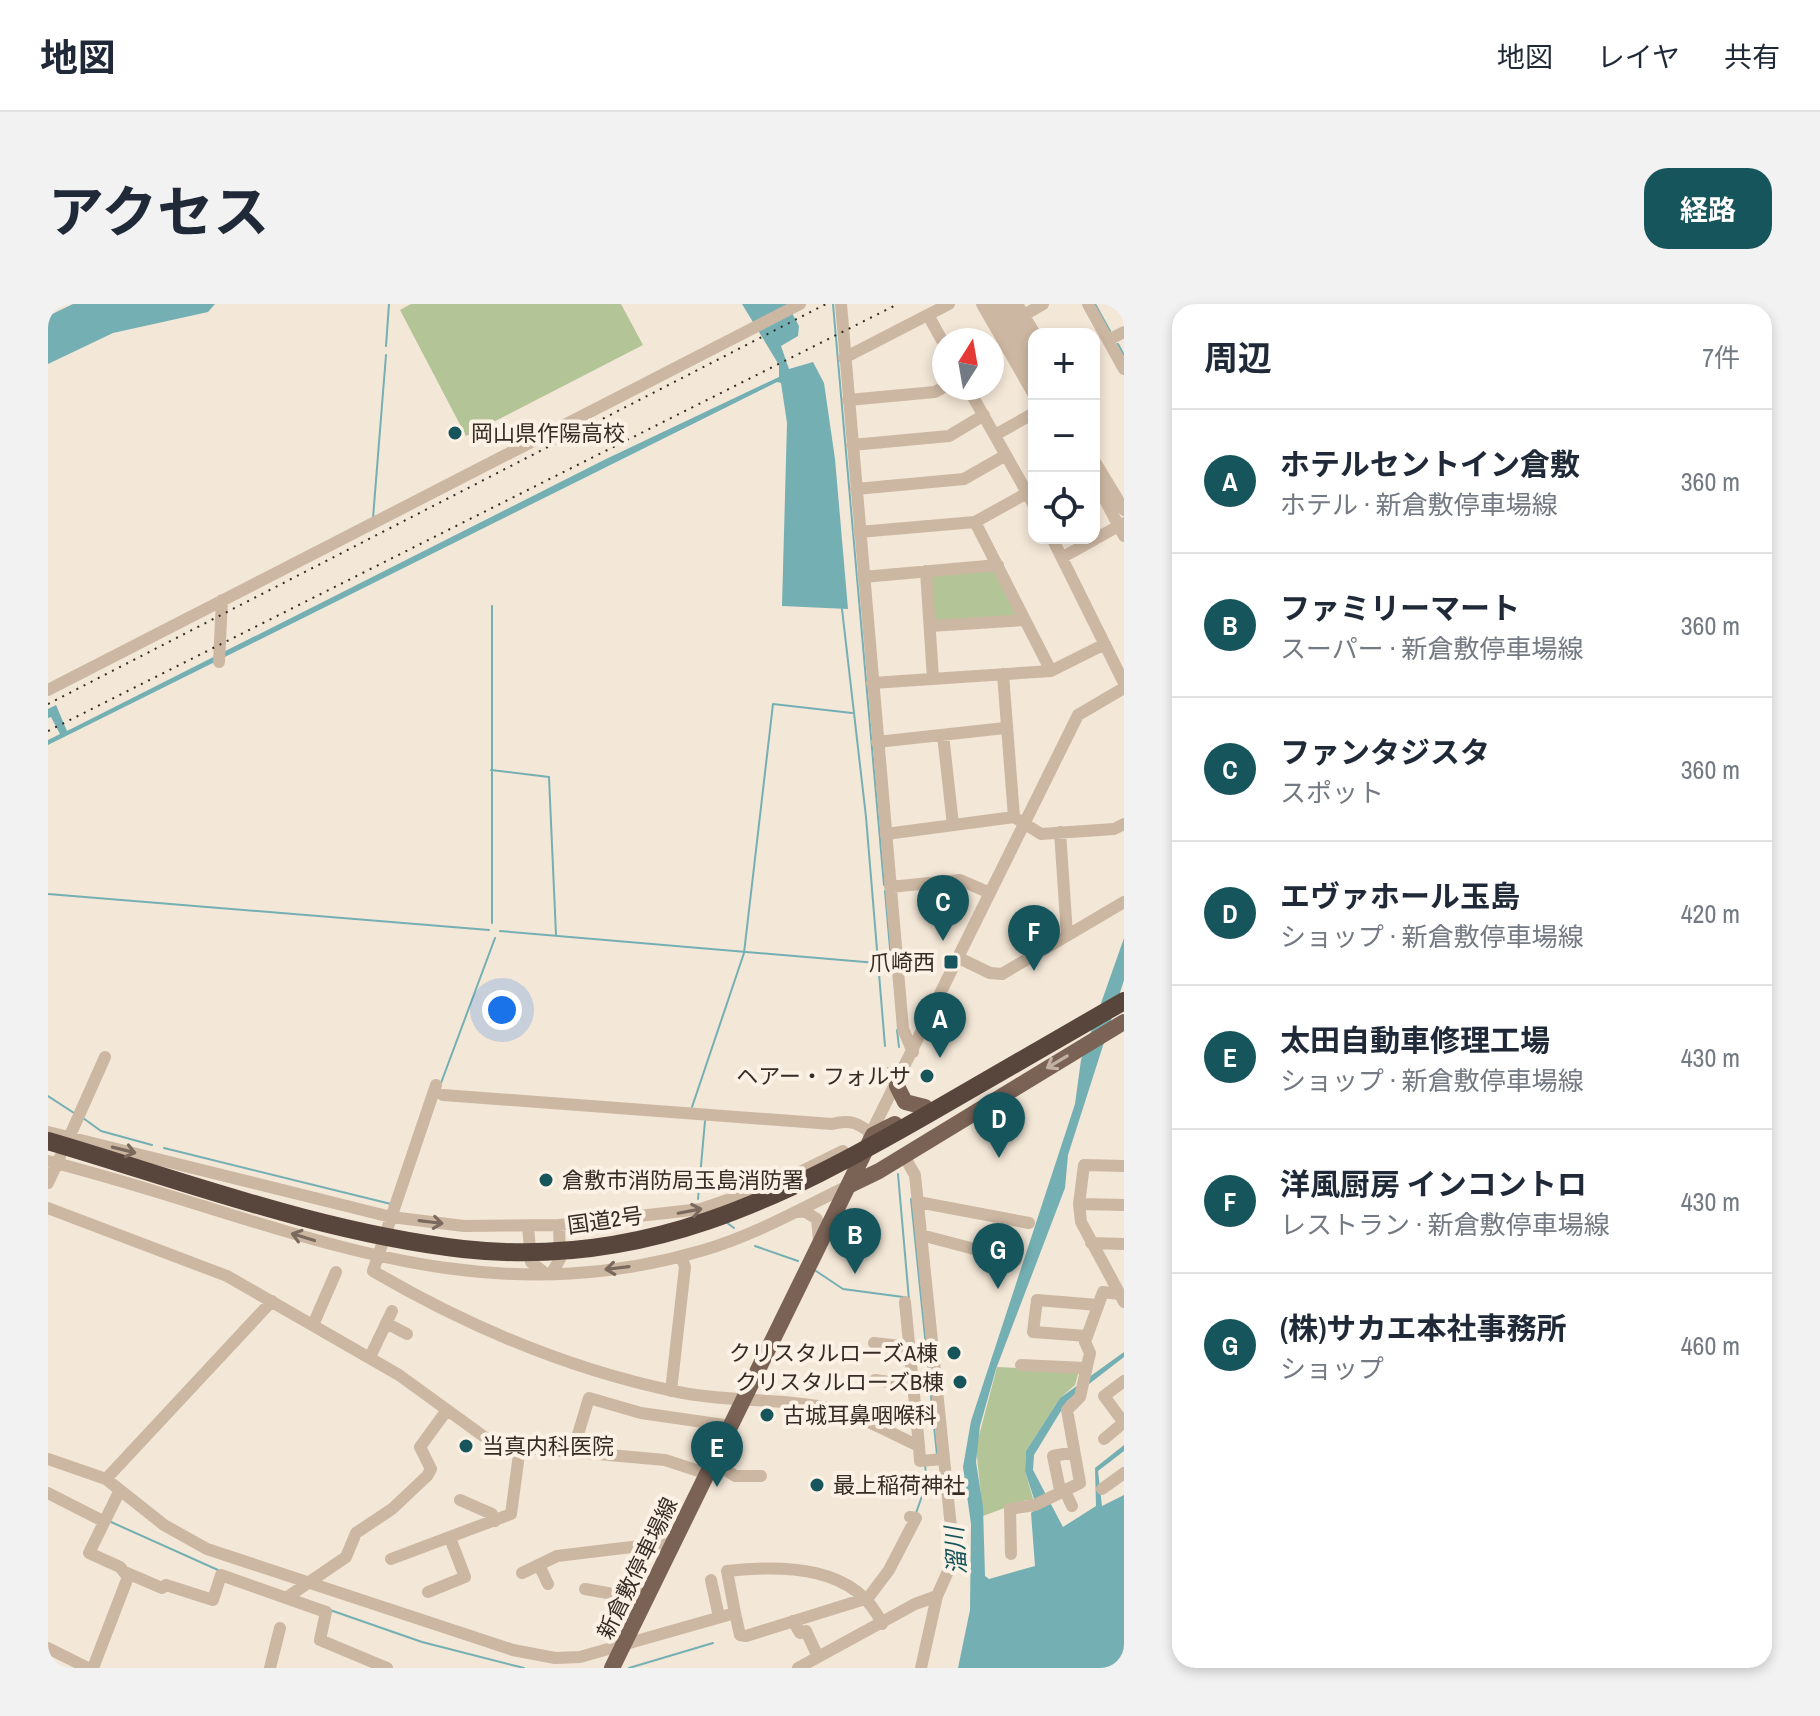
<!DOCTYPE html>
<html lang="ja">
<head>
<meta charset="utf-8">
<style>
  body { margin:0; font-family:"Archivo Narrow","Noto Sans JP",sans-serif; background:#f2f2f3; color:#1f2937 }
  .controls { position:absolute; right:24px; top:24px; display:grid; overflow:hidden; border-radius:16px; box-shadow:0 4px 12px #0003 }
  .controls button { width:72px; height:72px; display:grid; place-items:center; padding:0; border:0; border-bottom:2px solid #e0e1e3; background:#fff; color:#1f2937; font:40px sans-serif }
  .compass { position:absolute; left:884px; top:24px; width:72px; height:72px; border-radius:50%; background:#fff; box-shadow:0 4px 12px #0003; rotate:11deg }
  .you { position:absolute; left:454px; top:706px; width:28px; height:28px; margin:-20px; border:6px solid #fff; border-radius:50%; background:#1a73e8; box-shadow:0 0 0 12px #1a73e833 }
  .badge { display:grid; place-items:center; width:52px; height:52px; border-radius:50%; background:#17555c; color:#fff; font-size:26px; font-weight:700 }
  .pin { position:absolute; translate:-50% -66px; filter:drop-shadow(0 2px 4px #0008) }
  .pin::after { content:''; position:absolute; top:42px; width:28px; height:24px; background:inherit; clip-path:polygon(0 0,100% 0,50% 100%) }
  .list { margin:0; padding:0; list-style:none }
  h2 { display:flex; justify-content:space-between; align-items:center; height:104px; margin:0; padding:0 32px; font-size:34px }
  h2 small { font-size:26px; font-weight:400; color:#747a83 }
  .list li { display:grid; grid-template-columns:52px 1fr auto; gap:24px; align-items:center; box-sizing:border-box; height:144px; padding:0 32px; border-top:2px solid #e0e1e3 }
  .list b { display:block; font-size:30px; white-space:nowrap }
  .list p { margin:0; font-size:26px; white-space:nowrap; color:#747a83 }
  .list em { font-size:26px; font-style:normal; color:#747a83 }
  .icon { flex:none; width:44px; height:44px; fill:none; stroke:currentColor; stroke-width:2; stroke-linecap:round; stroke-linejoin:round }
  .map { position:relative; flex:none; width:1076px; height:1364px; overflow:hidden; border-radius:24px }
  header { display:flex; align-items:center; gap:48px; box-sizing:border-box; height:112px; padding:0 40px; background:#fff; border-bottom:2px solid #e0e1e3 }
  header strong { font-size:38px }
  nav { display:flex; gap:44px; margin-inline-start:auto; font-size:28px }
  .intro { display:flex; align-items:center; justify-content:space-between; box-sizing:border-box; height:192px; padding:0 48px }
  h1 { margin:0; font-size:56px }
  .button { padding:20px 36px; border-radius:24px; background:#17555c; color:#fff; font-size:28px; font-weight:700 }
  main { display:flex; gap:48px; padding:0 48px }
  aside { flex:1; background:#fff; border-radius:24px; box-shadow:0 4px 12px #0003 }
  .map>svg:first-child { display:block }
  .green { fill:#b3c496 }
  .water { fill:#74afb3 }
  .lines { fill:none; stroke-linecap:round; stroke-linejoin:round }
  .stream { stroke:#74afb3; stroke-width:2 }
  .minor { stroke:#ccb7a2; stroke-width:12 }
  .major { stroke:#7a6255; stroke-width:16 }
  .rail { stroke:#362b25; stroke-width:2; stroke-dasharray:2 6; stroke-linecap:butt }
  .highway-bridge { stroke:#58453c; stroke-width:18 }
  .oneway { stroke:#c1b1a4 }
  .oneway2 { stroke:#7a6a5d }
  .poi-dot { fill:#17555c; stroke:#fbf1e4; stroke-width:3 }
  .labels { text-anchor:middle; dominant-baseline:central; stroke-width:8; stroke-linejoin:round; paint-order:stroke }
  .poi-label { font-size:22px; fill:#362b25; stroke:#fbf1e4; text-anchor:start }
  .street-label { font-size:22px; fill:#362b25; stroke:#fbf1e4 }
  .water-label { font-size:24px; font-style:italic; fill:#17555c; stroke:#fbf1e4 }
</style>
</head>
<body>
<header>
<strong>地図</strong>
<nav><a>地図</a><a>レイヤ</a><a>共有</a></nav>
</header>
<div class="intro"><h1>アクセス</h1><a class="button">経路</a></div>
<main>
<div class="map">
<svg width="1076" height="1364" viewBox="0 0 1076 1364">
  <rect width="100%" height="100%" fill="#f3e7d7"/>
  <path class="green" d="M363,0H573L595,41L418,132L352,6Z
    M947,264L973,314L883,319L879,269Z
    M949,1063L1031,1067L1027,1081L1012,1094L978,1147L977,1167L986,1198L978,1196L935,1212L928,1143Z"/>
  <path class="water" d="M25,0H167L160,8L65,29L0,60V12Z
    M694,0H739L751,22L750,32L733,42L741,65L765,58L776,79L787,155L800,305L734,302L739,119L733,79L729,78L0,441V436L12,430L3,413L0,414V405L8,401L19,427L558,155L731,73V61Z
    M1076,634V676L1020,851L1017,884L948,1065L932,1122L928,1158L935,1203L937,1272L941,1275L987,1262L983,1209L989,1204L977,1167L978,1147L1012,1094L1076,1048V1053L1019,1097L986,1151L985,1166L1015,1223L1048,1202L1047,1164L1076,1141V1147L1050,1167L1054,1202L1076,1191V1364H910L922,1306L923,1220L915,1163L923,1117L1027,800L1033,756Z"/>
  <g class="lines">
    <path class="stream" d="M785,0L836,581
      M1047,0L1062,27
      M1070,40L1076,51
      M338,42L341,0
      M325,214L338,51
      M444,302V619
      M794,305L818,513L837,742
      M443,466L501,473L508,631
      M837,587L843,656
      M0,590L441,626
      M452,627L829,659
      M849,726L851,743
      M840,764L841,779
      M393,779L447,634
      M0,792L26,809
      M644,803L696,649L725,400L804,409
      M35,814L53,827L104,841
      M116,844L343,900
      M850,870L861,996
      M650,895L657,817
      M863,895L889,1151
      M678,918L686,924
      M707,942L750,957
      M768,967L795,985L855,993
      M868,1209L879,1178L877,1161
      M63,1218L170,1266
      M282,1306L374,1338L476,1364
      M581,1364L665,1339"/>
    <path class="minor" d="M793,0L855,725L865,748
      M934,0L986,91
      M946,0L986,72
      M957,0L986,51
      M969,0L987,30
      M1040,0L1076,65
      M880,11L896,40
      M976,11L995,0
      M1060,36L1076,28
      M796,54L901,0
      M920,84L986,201
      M800,96L887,88L896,83
      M947,131L986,109
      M804,141L901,132L936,111
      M1046,156L1076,206
      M1046,175L1076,232
      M808,185L916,175L958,151
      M927,218L1003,367
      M811,228L927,218L979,189
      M1004,234L1076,379
      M1015,253L1076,219
      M878,267L885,375
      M815,273L950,261
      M882,322L977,316
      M171,358L174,296
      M955,370L966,513
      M824,379L1003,367L1057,340
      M0,386L752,0
      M895,431L905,521
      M829,438L957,424
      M1012,528L1019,631
      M838,530L966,513L993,530L1066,525L1076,520
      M842,583L912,576L942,589
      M911,654L942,669L954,670L1076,598
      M388,781L325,967C419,1022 523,1066 630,1088C678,1098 727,1094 775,1103C808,1109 840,1128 871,1142L872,1157L895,1155
      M395,791L784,820C802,815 811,819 825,831
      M0,828L343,913L416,922L511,921L653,905L732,878L795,847
      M821,833L1030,411L1076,384
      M20,836L57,753
      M856,852L867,871L905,1243L901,1265L889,1292L873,1364
      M0,857C229,914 412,1018 656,946C707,931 752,905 800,882
      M0,879L12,853
      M870,898L981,919
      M1031,900L1036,861L1076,862
      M1076,901L1031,900L1033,918L1076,998
      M0,904L179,972L351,1071L442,1137L472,1143L617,1156L660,1170
      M750,908L756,907L769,915L771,937
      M480,922L483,958L498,970
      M873,931L968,956
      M1043,939L1076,940
      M503,970L512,955L511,921
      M857,998L871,1142
      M338,1019L359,1030
      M265,1021L288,968
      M1039,1032L985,1028L989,996L1050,1001
      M826,1039L861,1043
      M322,1053L344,1007
      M973,1061L1037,1064
      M827,1076L864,1081
      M1076,1077L1056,1092L1076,1119
      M623,1087L637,963L633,952
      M1056,1135L1075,1119
      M525,1147L541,1094L593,1109L683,1122
      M0,1155L58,1175L116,1221L159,1245L465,1346L507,1354L532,1353L687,1309L679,1267C735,1261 808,1261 834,1320
      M665,1157L687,1172H713
      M58,1175L224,997
      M1016,1185L1024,1202
      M1054,1185L1076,1169
      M1012,1186L1005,1152L1026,1148
      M0,1189L55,1217
      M412,1196L444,1210L447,1217
      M963,1250L962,1205L987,1201L1032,1179L1019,1106L1032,1093L1042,1049L1037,1038L1055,988L1071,990
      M343,1255L463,1210L472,1143
      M491,1261L500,1280
      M79,1269L114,1284L118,1281L165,1296L173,1271L238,1294L298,1253L308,1229L344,1205L379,1172L383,1165L372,1143L399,1106
      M474,1269L509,1252L625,1238
      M663,1276L671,1313
      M537,1285L565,1290H601
      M380,1288L417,1273L402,1234
      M238,1294L278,1308L272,1336L339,1364
      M687,1309L692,1331L698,1332L820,1294L841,1266L868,1214L862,1213
      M745,1317L752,1329L758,1327L770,1353
      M0,1344L40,1364
      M45,1364L80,1273L72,1263L41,1249L72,1186
      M222,1364L232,1324
      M750,1364L867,1300L889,1292"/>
    <path class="major" d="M849,782L857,798L877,803
      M800,882L831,867L1076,718
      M564,1364L825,831L847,820"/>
    <path class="rail" d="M0,400L778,0
      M0,427L850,0"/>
    <path class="highway-bridge" d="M0,837C136,877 274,929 415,945C595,965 732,895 882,809C947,772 1011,734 1076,697"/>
  </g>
  <defs><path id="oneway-shaft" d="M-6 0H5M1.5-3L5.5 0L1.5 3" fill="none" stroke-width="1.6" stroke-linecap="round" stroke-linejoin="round" transform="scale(2)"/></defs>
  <use class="oneway" href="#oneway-shaft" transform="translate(1009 758) rotate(149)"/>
  <g class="oneway2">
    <use href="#oneway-shaft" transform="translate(76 846) rotate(14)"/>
    <use href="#oneway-shaft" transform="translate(642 907) rotate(-11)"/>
    <use href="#oneway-shaft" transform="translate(383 918) rotate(7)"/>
    <use href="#oneway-shaft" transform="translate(255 933) rotate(-163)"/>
    <use href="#oneway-shaft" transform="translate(569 964) rotate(173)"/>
  </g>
  <g class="poi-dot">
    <circle cx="407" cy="129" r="8"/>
    <rect x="895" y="650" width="16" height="16" rx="4"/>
    <circle cx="879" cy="772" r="8"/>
    <circle cx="498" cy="876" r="8"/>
    <circle cx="906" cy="1049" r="8"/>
    <circle cx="912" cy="1078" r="8"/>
    <circle cx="719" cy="1111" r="8"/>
    <circle cx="418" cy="1142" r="8"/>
    <circle cx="769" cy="1181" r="8"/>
  </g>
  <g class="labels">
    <g class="poi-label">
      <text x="423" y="129">岡山県作陽高校</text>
      <text x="887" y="658" text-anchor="end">爪崎西</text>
      <text x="863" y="772" text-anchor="end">ヘアー・フォルサ</text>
      <text x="514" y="876">倉敷市消防局玉島消防署</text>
      <text x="890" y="1049" text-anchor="end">クリスタルローズA棟</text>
      <text x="896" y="1078" text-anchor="end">クリスタルローズB棟</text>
      <text x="735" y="1111">古城耳鼻咽喉科</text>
      <text x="434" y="1142">当真内科医院</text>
      <text x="785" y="1181">最上稲荷神社</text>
    </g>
    <g class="street-label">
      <text transform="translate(557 916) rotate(-8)">国道2号</text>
      <text transform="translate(589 1264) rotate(-64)">新倉敷停車場線</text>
    </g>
    <g class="water-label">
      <text transform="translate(907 1247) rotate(-94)">溜川</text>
    </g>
  </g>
</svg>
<div class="controls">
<button>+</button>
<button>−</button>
<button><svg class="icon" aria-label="locate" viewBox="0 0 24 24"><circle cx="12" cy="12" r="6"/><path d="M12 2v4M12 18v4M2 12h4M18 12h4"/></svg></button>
</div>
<svg class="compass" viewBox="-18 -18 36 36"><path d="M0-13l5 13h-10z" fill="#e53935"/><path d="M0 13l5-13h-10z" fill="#747a83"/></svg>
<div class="you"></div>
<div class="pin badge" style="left:892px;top:754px">A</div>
<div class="pin badge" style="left:807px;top:970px">B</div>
<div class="pin badge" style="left:895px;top:637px">C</div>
<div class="pin badge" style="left:951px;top:854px">D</div>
<div class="pin badge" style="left:669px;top:1183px">E</div>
<div class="pin badge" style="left:986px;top:667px">F</div>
<div class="pin badge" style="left:950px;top:985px">G</div>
</div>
<aside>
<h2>周辺<small>7件</small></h2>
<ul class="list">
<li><span class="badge">A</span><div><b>ホテルセントイン倉敷</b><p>ホテル · 新倉敷停車場線</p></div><em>360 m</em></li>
<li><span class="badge">B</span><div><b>ファミリーマート</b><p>スーパー · 新倉敷停車場線</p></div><em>360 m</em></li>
<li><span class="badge">C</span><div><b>ファンタジスタ</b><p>スポット</p></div><em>360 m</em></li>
<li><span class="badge">D</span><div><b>エヴァホール玉島</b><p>ショップ · 新倉敷停車場線</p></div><em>420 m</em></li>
<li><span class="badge">E</span><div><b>太田自動車修理工場</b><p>ショップ · 新倉敷停車場線</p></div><em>430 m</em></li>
<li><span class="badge">F</span><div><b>洋風厨房 インコントロ</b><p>レストラン · 新倉敷停車場線</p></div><em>430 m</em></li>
<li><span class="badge">G</span><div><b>(株)サカエ本社事務所</b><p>ショップ</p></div><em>460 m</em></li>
</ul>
</aside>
</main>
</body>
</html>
